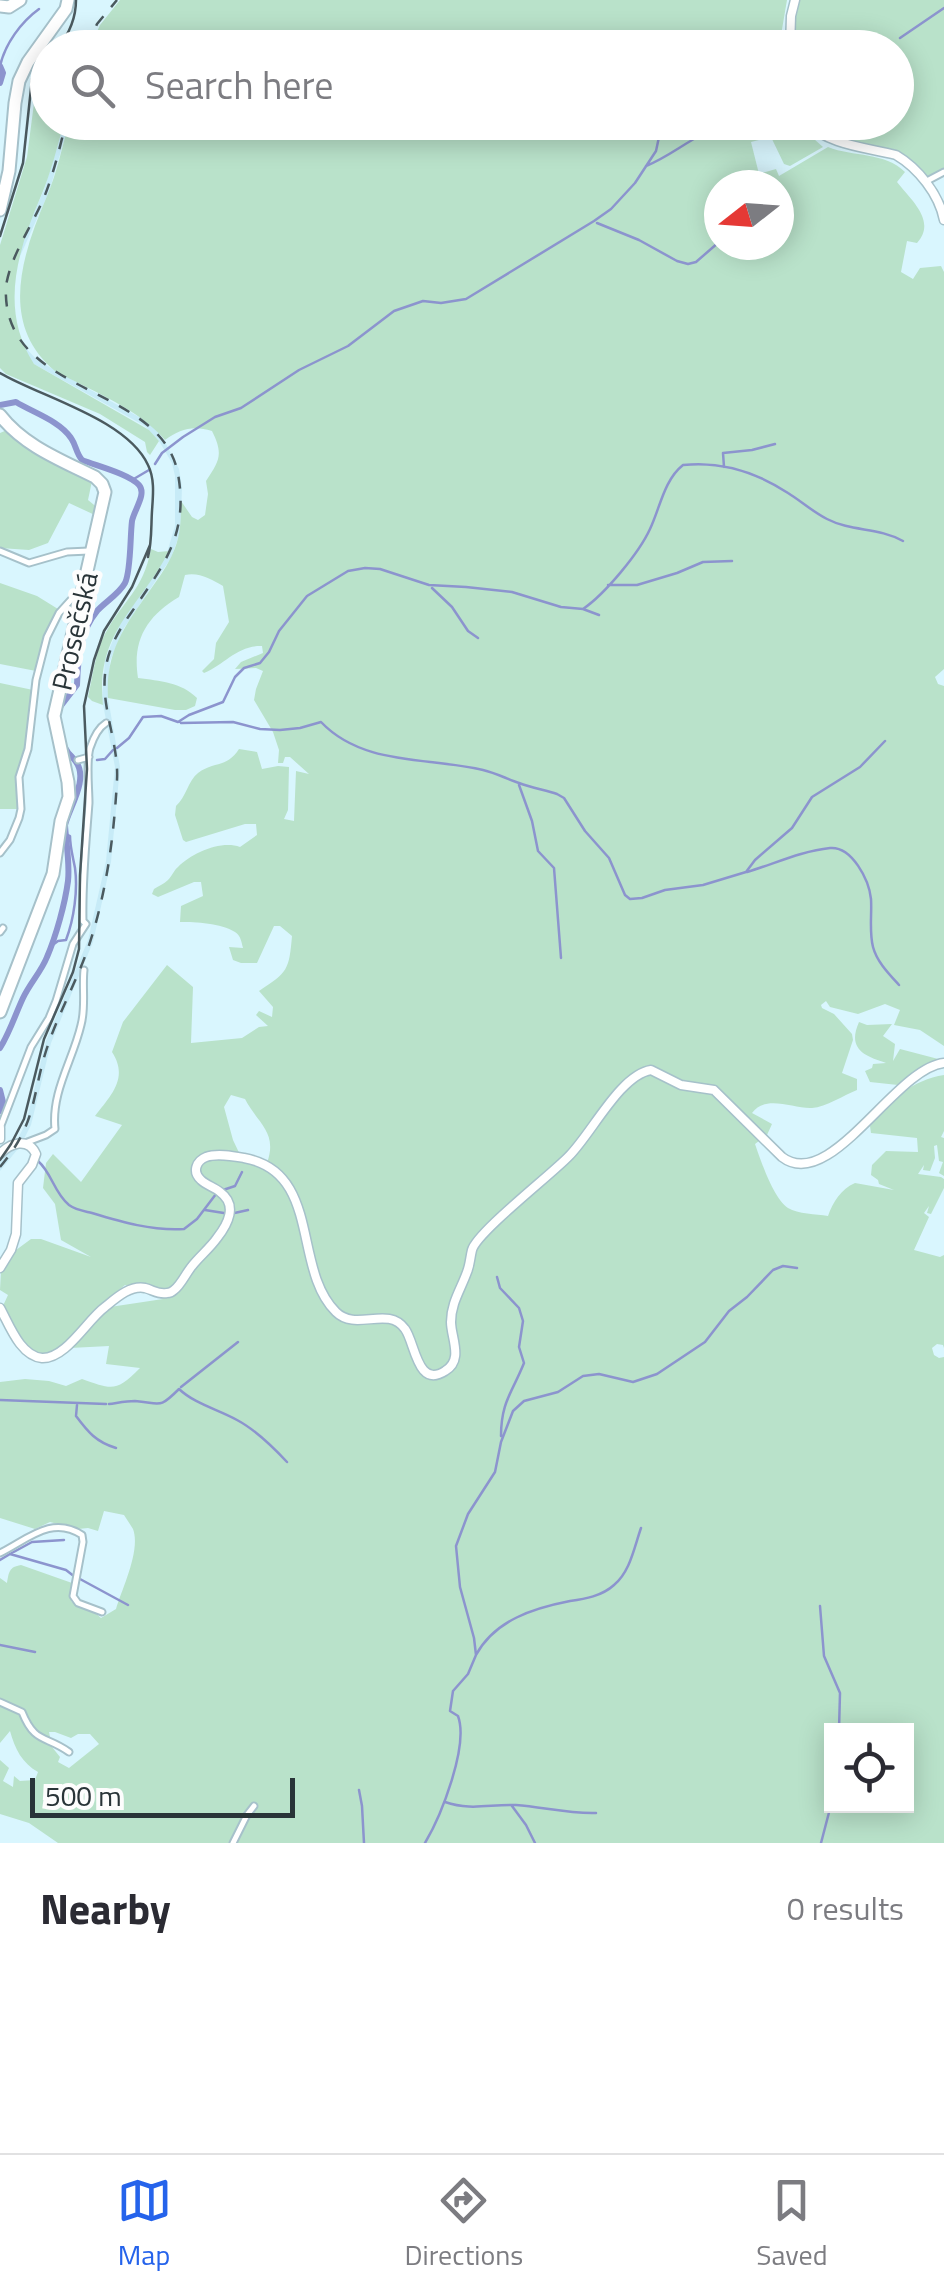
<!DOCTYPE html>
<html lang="en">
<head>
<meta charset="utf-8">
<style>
  body { margin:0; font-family:"Titillium Web",sans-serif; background:#f7f7f7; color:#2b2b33 }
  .controls { position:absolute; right:30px; bottom:30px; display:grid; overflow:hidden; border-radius:0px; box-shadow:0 5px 25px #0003 }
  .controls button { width:90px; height:90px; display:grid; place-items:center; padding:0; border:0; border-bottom:2px solid #e1e1e2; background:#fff; color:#2b2b33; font:50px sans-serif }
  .compass { position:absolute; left:704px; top:170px; width:90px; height:90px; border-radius:50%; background:#fff; box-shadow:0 5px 25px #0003; rotate:253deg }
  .scale { position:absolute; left:30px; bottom:25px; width:265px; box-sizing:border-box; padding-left:10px; border:5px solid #293438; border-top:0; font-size:28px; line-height:35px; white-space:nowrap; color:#293438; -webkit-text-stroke:8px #fdfdfd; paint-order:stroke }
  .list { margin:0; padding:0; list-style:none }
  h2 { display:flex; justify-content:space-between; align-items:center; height:130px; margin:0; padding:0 40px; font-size:42px }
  h2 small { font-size:32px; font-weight:400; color:#7c7c81 }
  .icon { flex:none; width:55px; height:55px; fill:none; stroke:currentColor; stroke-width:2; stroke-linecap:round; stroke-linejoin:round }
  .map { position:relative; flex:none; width:944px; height:1843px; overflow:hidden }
  .search { position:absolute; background:#fff; box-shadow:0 5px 25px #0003; left:30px; right:30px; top:30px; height:110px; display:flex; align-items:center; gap:25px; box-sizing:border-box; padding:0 35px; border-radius:55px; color:#7c7c81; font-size:38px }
  .sheet { height:310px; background:#fff }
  nav { display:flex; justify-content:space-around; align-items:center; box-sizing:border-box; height:140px; border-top:2px solid #e1e1e2; background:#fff; font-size:28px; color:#7c7c81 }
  nav a { display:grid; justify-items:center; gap:5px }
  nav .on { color:#2563eb }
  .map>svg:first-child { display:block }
  .built { fill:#c7ebf7 }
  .green { fill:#b9e2ca; fill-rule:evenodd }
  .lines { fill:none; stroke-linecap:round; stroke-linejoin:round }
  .stream { stroke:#8c94ce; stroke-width:2.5 }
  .river { stroke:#8c94ce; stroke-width:6 }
  .minor-casing { stroke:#a6c1ca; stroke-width:9 }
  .tertiary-casing { stroke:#a6c1ca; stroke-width:11 }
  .primary-casing { stroke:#a6c1ca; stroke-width:15 }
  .minor { stroke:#fff; stroke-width:5 }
  .tertiary { stroke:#fff; stroke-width:8 }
  .primary { stroke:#fff; stroke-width:11 }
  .tram { stroke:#4b5a5f; stroke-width:2.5 }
  .rail { stroke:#4b5a5f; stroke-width:2.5; stroke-dasharray:12 12; stroke-linecap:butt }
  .labels { text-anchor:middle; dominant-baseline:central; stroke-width:9; stroke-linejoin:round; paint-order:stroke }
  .street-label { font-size:28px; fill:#293438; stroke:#fdfdfd }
</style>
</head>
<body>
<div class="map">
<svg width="944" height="1843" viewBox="0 0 944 1843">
  <rect width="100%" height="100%" fill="#d9f6fe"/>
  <path class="built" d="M64,123H69L49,192L12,274L8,300L12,324L23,345L37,360L148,422L163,438L179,469L182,487L181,515L180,533L171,558L124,628L110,661L108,698L120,767L111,862L93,942L51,1043L31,1125L21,1145L0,1171V1163L16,1142L26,1123L46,1041L88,940L106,861L115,767L102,699L105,660L119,625L166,556L175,526V476L172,463L159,441L145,426L34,364L18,348L7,326L3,301L7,272L44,190Z"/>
  <path class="green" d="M120,0H787L779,47L612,48L610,45L585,42L579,39L575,48L90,47L100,25Z
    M800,0H944V169L927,176L909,158L834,137L809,123L896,122V48H793V23Z
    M47,64L48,122L64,123C57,147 51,173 41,196C16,254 0,311 34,364L149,430L159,441L150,455L147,452L145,442L100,414L6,374L0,368V245L27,157L37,80Z
    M69,123H796L823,147L790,166L784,164L771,137L751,142L759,174L776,169L779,176L828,147C853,157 885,152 905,172L897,182C911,200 937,221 917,243L907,241L901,272L913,279L920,268L941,266L944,272V669L935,677L938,684L944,686V1046L920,1030L894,1025L900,1010L885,1004L858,1014L830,1007L826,1001L821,1005L822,1008L834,1014L852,1034L853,1040L842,1073L857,1079V1090C844,1095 826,1107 812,1108C793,1109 766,1094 752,1113L772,1124L767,1135L755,1144C761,1161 773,1198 788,1208C798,1214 816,1214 828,1216C833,1202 841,1189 855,1183L894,1190L879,1184L878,1180L871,1175L872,1165L886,1151L918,1152L917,1138L871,1133L870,1126C888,1100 913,1080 944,1075V1131L941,1137L944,1138V1176L939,1173L943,1162L939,1161L937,1145L934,1146L935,1158L930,1171L923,1170L924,1165L918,1174L941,1177L944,1179V1188L931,1214L927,1213L929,1206L924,1213L929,1217L914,1250L940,1257L944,1255V1348L943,1345L937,1344L932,1348L934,1355L939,1358L944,1357V1843H58L29,1823L0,1814V1760L9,1768L3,1781L13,1787L14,1776L20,1781L35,1780L38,1772C22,1763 15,1749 10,1731L0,1743V1578L7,1583C9,1572 9,1567 21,1565L72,1583L71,1601C79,1609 92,1608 101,1618L116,1609C122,1589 141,1550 133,1529C130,1524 127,1520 124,1515L104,1511L98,1531L88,1528L78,1529L50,1522L35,1529L0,1518V1382L25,1379L49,1381L66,1386L82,1379C113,1390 116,1392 140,1368L106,1364L109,1346L70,1348L93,1319L110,1307L163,1299L125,1285C113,1295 100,1305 89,1316C75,1331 53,1370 28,1347C17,1337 10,1320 2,1308L8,1295L0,1290L1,1271L12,1253L31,1239H41L91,1257L61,1240L55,1204L43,1188L46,1163L53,1154L81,1182L122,1125L95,1116C111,1095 129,1078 112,1052L123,1022L167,965L193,987L191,1043L242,1038L259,1027L268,1026L256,1015L259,1011L272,1017L273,1007L259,991C288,972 289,970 292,936L280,926H274L257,963H241L233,960L229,947L243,948C241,941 241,936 235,932C221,923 196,922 180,922L181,906L203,896L201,882H194L158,897L152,894L154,889C158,886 164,884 168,880C172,876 174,870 178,867C192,853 221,840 240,847L257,835L256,824H245L186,842L183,840L175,815L176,806C186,797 188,781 198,773C214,761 227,768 239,749L257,752L262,769L278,766L289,767L288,810L284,819L294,821L296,771L309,774L290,757H285L283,763H278L279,750L273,732L254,700L256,689L263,671L256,668L235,669L241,662L263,653L262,646C238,645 225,664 204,673L202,671L214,659L216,643L229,622L223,586C211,579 199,572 185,575L179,597C147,616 132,640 138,678C160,681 181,682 197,698L195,706L186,710H175L108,698C105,648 128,622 155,583C163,572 170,561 175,548C181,533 181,517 181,501L192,517L198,520L205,515L208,494L206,481C219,461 224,455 212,431C193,425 180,429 165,440C139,409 90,390 55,371C0,325 20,259 47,196C57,173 62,147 69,123ZM719,185H779V245H719ZM231,1095L245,1099C258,1124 278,1132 267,1163L243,1161L233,1140L224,1107ZM832,1730H906V1806H832ZM49,1732H55L71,1738L78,1734H90L99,1744L69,1768L58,1762L60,1757L52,1747Z
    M7,430L92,481L88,500L99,509L97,516L69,503L48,543L29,550L0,548V433Z
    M151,549L158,552L169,551C140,608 95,632 103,705L92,701L88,697C93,676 95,653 105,634C123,600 143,591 151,549Z
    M0,583L37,596L58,609L42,643L36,671L0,664Z
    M0,683L33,690L24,749L16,780L18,809H0Z
    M859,1022L867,1025L892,1024L883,1036L895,1044L893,1061L900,1049L942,1060L923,1068L898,1085L870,1082L865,1071L872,1068L873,1064L886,1063C864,1056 847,1049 859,1022Z"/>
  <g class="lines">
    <path class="stream" d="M900,38L944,8
      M669,48V47
      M0,66C5,44 21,22 39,9
      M646,166C666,158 682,145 701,135
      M597,223L639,240L677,261L688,264L696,262L719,242
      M155,464L162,453L183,437L215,417L241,408L299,370L348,346L394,311L423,301L441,303L466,299L594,221L611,209L635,183L656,151L659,137L658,122
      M724,467L723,453L752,450L775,444
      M132,480L149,470
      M608,585H637L677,573L703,562L732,561
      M432,588L452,607L468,631L478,638
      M583,609L599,615
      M181,723L233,722L260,729L280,730L300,728L321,722C363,766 428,757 483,770C496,773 507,779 519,783C532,788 545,790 557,794L564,798L585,831L609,858L625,895L630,899L642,898L665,890L703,885L746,872L755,860L792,828L812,797L860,767L885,741
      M117,748L129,738L143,717L161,716L178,722L189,715L223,702L235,677L244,668L260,663L269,652L279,631L307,596L348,571L365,568L380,569L429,585L466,587L512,592L561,607L583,609C605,594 639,553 650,529C660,508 664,480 683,465C720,461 756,472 788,493C801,501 813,512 827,519C852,532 878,527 903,541
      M97,760L105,759L113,750
      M519,785L532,821L538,851L554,868L561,958
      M747,872C774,864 801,851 830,848C852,846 869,880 871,899C872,915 869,931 873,947C877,962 889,974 899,985
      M50,947L58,941L66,940C74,919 78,890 75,868C73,857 70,847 70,836L66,834
      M0,1104L2,1105
      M38,1161C52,1173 54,1193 69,1205C76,1210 84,1211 92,1213C122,1222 152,1231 184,1229L197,1219L216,1194
      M223,1190L235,1186L242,1172
      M205,1210L230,1214L248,1210
      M497,1277L500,1288L519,1308L523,1321L519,1347L524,1363C512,1393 501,1402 501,1436
      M181,1387L238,1342
      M0,1400L106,1404
      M109,1404C117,1403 126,1401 135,1401C161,1403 158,1410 179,1389C195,1404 217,1409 237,1420C256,1430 272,1446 287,1462
      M77,1405L76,1416C88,1432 96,1442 116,1448
      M10,1554L32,1542L64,1540
      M0,1560L10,1554L66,1570L75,1577
      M80,1579L128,1605
      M820,1606L824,1656L840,1693L839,1730
      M0,1645L35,1652
      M476,1655C495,1620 534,1608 570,1601C585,1599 602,1596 614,1585C630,1572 634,1548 641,1528
      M359,1790L362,1806L364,1843
      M445,1802C471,1811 490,1804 516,1805C543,1807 569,1814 596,1813
      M512,1806L526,1825L535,1843
      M425,1843C441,1816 469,1746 458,1716L450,1711L453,1691L468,1674L476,1655L474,1638L460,1587L456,1546L468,1514L495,1472L501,1442L513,1411L524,1401L558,1392L583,1376L599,1374L633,1382L657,1374L705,1342L729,1311L747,1297L773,1270L783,1266L797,1268
      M821,1843L832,1801"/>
    <path class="river" d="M0,66L3,73L0,83
      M0,405L16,402C32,412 60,421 71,438C76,445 76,453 82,460C97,466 129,474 139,485C147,494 134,510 132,521C130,537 131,571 125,583C119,594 105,602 97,611C79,633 78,658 77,685L60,707
      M0,1048C10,1032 15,1015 23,998C30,983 41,972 47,957C56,936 65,904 68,881C70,863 66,843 65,825C69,808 89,779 76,762C73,757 68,754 66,749
      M0,1090L3,1102L0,1111"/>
    <g class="minor-casing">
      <path id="minor" d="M925,182L944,172
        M0,551L29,563L67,552L89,551
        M78,760L89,757
        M0,853L10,840L19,818L21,809L19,777L28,749L36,680L47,637L59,613L78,592
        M0,932L3,928
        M0,1128L31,1047L49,1018L56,1001L73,944L86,924L83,921C82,881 86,843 89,803C89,789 86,761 90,748C93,739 98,728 106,723
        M25,1143L46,1135L55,1129C51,1092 73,1060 81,1025C86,1007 82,988 84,970
        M0,1553C28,1539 52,1515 82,1535L83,1542L73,1596L78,1603L102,1612
        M0,1702L22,1712C35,1744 45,1735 69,1752
        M233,1843L247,1815L254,1806"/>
    </g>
    <g class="tertiary-casing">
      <path id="tertiary" d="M790,48L791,16L795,0
        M806,122C830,146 865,147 896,155C918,168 939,194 944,220
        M0,1128V1139
        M0,1154C10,1143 28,1137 36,1154L32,1165L18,1183L16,1234L11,1250L0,1268
        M0,1308C9,1324 20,1356 42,1358C66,1359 87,1320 105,1307C116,1298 130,1285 145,1288C153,1290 159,1295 167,1293C169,1293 172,1292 174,1290C181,1285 186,1273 192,1266C200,1256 210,1248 217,1238C228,1224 238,1205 220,1192C214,1187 206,1185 201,1180C192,1172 196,1161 206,1157C217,1153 233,1156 244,1158C322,1172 292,1269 336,1312C356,1332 388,1305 405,1329C415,1342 417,1389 445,1371C464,1360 451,1338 451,1322C451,1303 461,1289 467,1272C470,1265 470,1258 472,1250C477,1232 552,1174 569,1156C592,1133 620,1075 651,1070L681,1085L714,1090L782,1157C830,1194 895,1068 944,1063"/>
    </g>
    <g class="primary-casing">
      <path id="primary" d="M0,6L9,7L20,0
        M0,210L9,171L15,103L19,81L28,62L66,9L68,0
        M0,415C24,446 61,460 95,477L102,484L105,492L54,716L68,782L69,797L61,821L53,874L0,1012"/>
    </g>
    <use href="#minor" class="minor"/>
    <use href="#tertiary" class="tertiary"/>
    <use href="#primary" class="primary"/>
    <path class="tram" d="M58,48C69,34 76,17 76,0
      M0,236L23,163L32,79L48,54
      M0,373C41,397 127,419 148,465C155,479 153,496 152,511C151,526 152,542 148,557
      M0,1160L11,1144L24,1119L44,1039L73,972L79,949L80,875L87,769L84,706L94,660L104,631L132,587L150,545"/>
    <path class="rail" d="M87,48L97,24L117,0
      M0,1167C39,1121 31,1093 49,1042C60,1011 76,982 87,951C106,897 114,837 117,780C119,741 99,705 106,667C109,647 119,630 131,613C163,566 189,535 178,474C161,382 0,397 6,286C11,254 33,225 45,195C54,172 60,147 66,122"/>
  </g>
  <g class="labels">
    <g class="street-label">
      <text transform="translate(74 631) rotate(-77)">Prosečská</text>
    </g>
  </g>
</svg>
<div class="controls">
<button><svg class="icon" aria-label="locate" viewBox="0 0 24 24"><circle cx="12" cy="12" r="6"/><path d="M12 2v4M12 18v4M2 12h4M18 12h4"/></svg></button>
</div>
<svg class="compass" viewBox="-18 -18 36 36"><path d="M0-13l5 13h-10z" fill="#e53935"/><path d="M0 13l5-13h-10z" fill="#7c7c81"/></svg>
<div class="scale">500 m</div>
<div class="search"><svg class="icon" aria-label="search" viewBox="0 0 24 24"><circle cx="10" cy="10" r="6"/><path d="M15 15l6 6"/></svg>Search here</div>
</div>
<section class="sheet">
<h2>Nearby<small>0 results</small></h2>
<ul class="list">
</ul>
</section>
<nav>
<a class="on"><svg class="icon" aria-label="map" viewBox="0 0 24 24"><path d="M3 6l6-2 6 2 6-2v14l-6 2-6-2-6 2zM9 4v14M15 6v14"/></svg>Map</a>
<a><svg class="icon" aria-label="directions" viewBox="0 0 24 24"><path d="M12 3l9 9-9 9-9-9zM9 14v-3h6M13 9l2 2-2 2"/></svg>Directions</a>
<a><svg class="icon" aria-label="saved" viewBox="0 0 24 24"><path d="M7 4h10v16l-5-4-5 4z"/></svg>Saved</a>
</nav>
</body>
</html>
